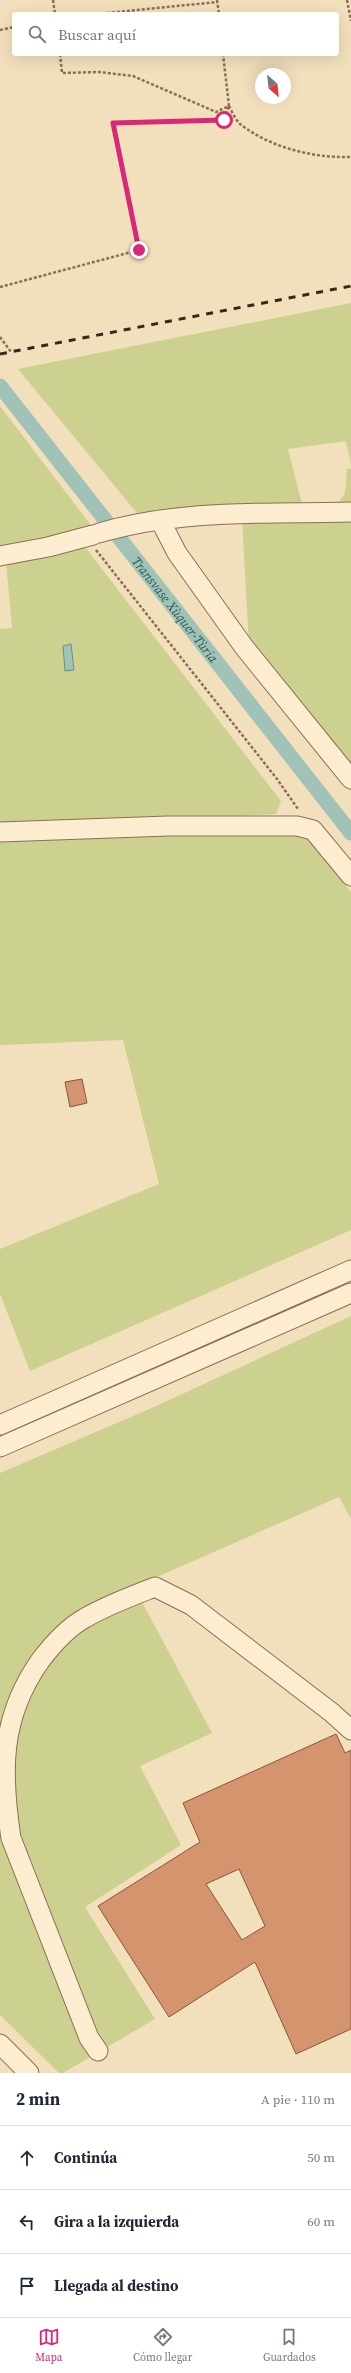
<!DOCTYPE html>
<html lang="es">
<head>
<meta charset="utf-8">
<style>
  body { margin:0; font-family:"Source Serif 4",serif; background:#f6f6f7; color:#1f2937 }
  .compass { position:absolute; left:255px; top:68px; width:36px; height:36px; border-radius:50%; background:#fff; box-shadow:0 4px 16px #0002; rotate:153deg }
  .stop { position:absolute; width:12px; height:12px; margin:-9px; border:3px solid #db2777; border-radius:50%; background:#fff }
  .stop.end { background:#db2777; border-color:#fff; box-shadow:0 1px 4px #0008 }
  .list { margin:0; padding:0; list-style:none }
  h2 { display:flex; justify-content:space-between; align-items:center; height:52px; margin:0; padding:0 16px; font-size:17px }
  h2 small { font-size:13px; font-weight:400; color:#747a83 }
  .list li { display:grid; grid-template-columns:26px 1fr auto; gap:12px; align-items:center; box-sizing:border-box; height:64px; padding:0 16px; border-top:1px solid #e0e1e3 }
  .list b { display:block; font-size:15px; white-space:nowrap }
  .list em { font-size:13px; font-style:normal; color:#747a83 }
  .icon { flex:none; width:22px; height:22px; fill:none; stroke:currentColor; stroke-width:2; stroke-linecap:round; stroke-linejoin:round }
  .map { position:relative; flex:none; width:351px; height:2073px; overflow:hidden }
  .search { position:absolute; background:#fff; box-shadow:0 4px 16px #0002; left:12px; right:12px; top:12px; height:44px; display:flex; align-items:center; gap:10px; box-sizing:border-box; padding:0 14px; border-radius:4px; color:#747a83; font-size:15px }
  .sheet { height:244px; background:#fff }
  nav { display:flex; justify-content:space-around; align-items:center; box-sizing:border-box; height:56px; border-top:1px solid #e0e1e3; background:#fff; font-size:11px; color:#747a83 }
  nav a { display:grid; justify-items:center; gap:2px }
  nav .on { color:#db2777 }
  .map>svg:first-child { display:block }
  .green { fill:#ccd190 }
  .water { fill:#a1c2b7; stroke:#679185 }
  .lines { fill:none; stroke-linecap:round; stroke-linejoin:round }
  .canal { stroke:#a1c2b7; stroke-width:15 }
  .building { fill:#d4946e; stroke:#8c5638; fill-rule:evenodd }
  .minor-casing { stroke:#8b6f54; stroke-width:21 }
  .path { stroke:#8b6f54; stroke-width:2.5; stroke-dasharray:3 2; stroke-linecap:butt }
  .minor { stroke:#fcedd0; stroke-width:19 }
  .rail { stroke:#39281a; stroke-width:3; stroke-dasharray:7 7; stroke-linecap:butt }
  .route { stroke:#db2777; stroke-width:5 }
  .labels { text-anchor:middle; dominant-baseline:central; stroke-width:4; stroke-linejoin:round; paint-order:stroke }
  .water-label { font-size:13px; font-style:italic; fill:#285a55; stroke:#f9eacd }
</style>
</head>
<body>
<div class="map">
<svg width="351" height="2073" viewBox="0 0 351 2073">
  <rect width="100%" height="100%" fill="#f2dfbc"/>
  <path class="green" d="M351,303V465L346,441L288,449L302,504L141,518L18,369Z
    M0,406L93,528L0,550Z
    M347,469H351V791L250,663L242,519L337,505L345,493Z
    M85,547L281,801L276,814L0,825V629L12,628L6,562Z
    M303,833L351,892V1230L30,1371L0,1294V1249L159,1184L123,1040L0,1045V839Z
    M351,1316V1519L339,1497L134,1587L212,1733L140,1766L181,1845L85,1907L155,2019L63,2073H59L0,2015V1473L154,1407Z"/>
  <path class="water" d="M71,644L74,670L65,671L63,646Z"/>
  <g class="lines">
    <path class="canal" id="s1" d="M0,386L351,833"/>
  </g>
  <path class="building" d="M82,1079L87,1103L70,1107L65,1082Z
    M336,1734L345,1753L351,1750V2029L296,2054L255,1962L169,2017L98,1906L200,1842L183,1803ZM239,1869L265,1926L242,1940L206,1884Z"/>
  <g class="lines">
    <g class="minor-casing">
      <path id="minor" d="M160,520L177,553L244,647L351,779
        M99,533C180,509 267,514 351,512
        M0,556L48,547L93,535
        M0,832L168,826H297L313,830L351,876
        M0,1425L351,1270
        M0,1447L351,1293
        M0,2044L29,2073
        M98,2051L89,2038L11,1838C1,1772 0,1718 40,1661C52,1645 67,1628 85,1618C107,1605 132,1596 155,1587L191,1605L331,1712L351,1730"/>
    </g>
    <path class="path" d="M53,0L55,14
      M217,0L219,14
      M347,0L351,21
      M97,14L218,2
      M0,30L14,27
      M60,54L62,73L99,72L133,76L216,112L229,106L223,54
      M229,106C232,112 236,120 240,124C271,148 313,158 351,157
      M0,287L139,250L113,123L223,120L229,106
      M0,337L11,352
      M96,550L277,779L298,809"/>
    <use href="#minor" class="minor"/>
    <path class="rail" d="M0,354L351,286"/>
  </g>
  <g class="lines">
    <path class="route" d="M139,250L113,123L224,120"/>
  </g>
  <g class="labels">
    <g class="water-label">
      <text stroke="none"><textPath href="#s1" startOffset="284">Transvase Xùquer-Tùria</textPath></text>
    </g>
  </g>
</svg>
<svg class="compass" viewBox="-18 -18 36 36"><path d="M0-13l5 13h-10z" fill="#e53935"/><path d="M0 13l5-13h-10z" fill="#747a83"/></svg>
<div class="stop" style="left:224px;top:120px"></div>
<div class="stop end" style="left:139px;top:250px"></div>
<div class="search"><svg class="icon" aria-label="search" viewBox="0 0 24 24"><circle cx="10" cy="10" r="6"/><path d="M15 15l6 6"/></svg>Buscar aquí</div>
</div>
<section class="sheet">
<h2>2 min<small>A pie · 110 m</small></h2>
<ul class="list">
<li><svg class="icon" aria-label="ahead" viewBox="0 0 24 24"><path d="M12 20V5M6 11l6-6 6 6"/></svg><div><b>Continúa</b></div><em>50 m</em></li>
<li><svg class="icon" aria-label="left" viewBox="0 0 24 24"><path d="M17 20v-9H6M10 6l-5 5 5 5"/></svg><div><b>Gira a la izquierda</b></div><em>60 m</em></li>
<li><svg class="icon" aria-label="arrive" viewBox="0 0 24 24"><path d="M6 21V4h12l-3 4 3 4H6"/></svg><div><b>Llegada al destino</b></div></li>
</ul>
</section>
<nav>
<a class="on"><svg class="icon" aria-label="map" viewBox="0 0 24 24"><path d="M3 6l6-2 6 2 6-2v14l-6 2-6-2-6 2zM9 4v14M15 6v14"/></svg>Mapa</a>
<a><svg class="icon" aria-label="directions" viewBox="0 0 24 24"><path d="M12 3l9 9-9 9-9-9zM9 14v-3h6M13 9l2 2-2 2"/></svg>Cómo llegar</a>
<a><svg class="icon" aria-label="saved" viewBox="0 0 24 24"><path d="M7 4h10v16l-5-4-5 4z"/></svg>Guardados</a>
</nav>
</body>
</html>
